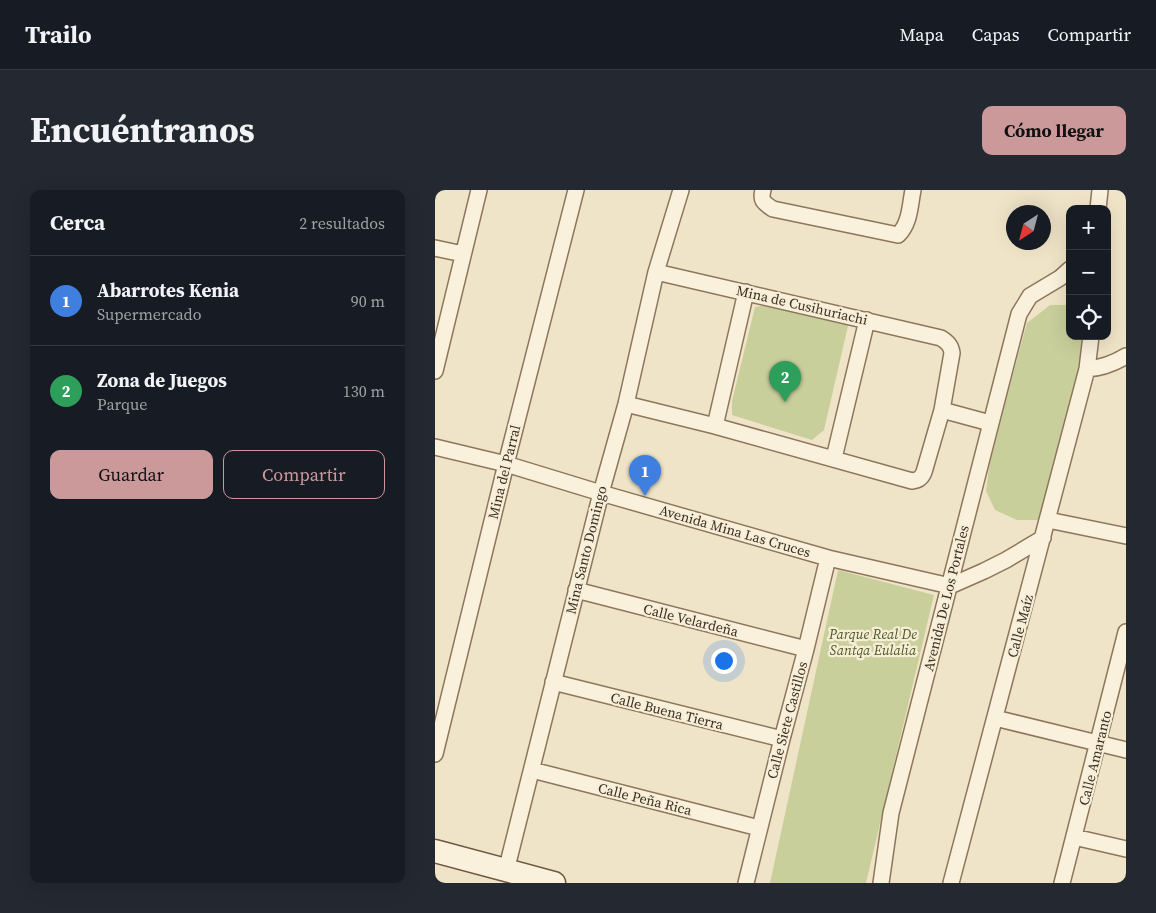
<!DOCTYPE html>
<html lang="es">
<head>
<meta charset="utf-8">
<style>
  body { margin:0; font-family:"Source Serif 4",serif; background:#242831; color:#f1f3f6 }
  .controls { position:absolute; right:15px; top:15px; display:grid; overflow:hidden; border-radius:10px; box-shadow:0 5px 20px #0002 }
  .controls button { width:45px; height:45px; display:grid; place-items:center; padding:0; border:0; border-bottom:1px solid #363941; background:#171b24; color:#f1f3f6; font:25px sans-serif }
  .compass { position:absolute; left:571px; top:15px; width:45px; height:45px; border-radius:50%; background:#171b24; box-shadow:0 5px 20px #0002; rotate:216deg }
  .you { position:absolute; left:288px; top:470px; width:18px; height:18px; margin:-12px; border:4px solid #fff; border-radius:50%; background:#1a73e8; box-shadow:0 0 0 8px #1a73e833 }
  .badge { display:grid; place-items:center; width:32px; height:32px; border-radius:50%; background:#cc999b; color:#fff; font-size:16px; font-weight:700 }
  .pin { position:absolute; translate:-50% -41px; filter:drop-shadow(0 1px 2px #0008) }
  .pin::after { content:''; position:absolute; top:26px; width:18px; height:15px; background:inherit; clip-path:polygon(0 0,100% 0,50% 100%) }
  .list { margin:0; padding:0; list-style:none }
  h2 { display:flex; justify-content:space-between; align-items:center; height:65px; margin:0; padding:0 20px; font-size:21px }
  h2 small { font-size:16px; font-weight:400; color:#9ea1a6 }
  .list li { display:grid; grid-template-columns:32px 1fr auto; gap:15px; align-items:center; box-sizing:border-box; height:90px; padding:0 20px; border-top:1px solid #363941 }
  .list b { display:block; font-size:19px; white-space:nowrap }
  .list p { margin:0; font-size:16px; white-space:nowrap; color:#9ea1a6 }
  .list em { font-size:16px; font-style:normal; color:#9ea1a6 }
  .actions { display:flex; gap:10px; padding:15px 20px }
  .actions a { flex:1; padding:11px 0; border:1px solid #cc999b; border-radius:10px; text-align:center; font-size:18px; color:#cc999b }
  .actions .main { background:#cc999b; color:#111 }
  .icon { flex:none; width:28px; height:28px; fill:none; stroke:currentColor; stroke-width:2; stroke-linecap:round; stroke-linejoin:round }
  .map { position:relative; flex:none; width:691px; height:693px; overflow:hidden; border-radius:10px }
  header { display:flex; align-items:center; gap:30px; box-sizing:border-box; height:70px; padding:0 25px; background:#171b24; border-bottom:1px solid #363941 }
  header strong { font-size:24px }
  nav { display:flex; gap:28px; margin-inline-start:auto; font-size:18px }
  .intro { display:flex; align-items:center; justify-content:space-between; box-sizing:border-box; height:120px; padding:0 30px }
  h1 { margin:0; font-size:35px }
  .button { padding:12px 22px; border-radius:10px; background:#cc999b; color:#111; font-size:18px; font-weight:700 }
  main { display:flex; gap:30px; padding:0 30px }
  aside { flex:1; background:#171b24; border-radius:10px; box-shadow:0 5px 20px #0002 }
  .map>svg:first-child { display:block }
  .green { fill:#c9cf9b }
  .lines { fill:none; stroke-linecap:round; stroke-linejoin:round }
  .minor-casing { stroke:#8d765c; stroke-width:18 }
  .secondary-casing { stroke:#6f573f; stroke-width:25 }
  .minor { stroke:#faf1dc; stroke-width:15 }
  .secondary { stroke:#faf1dc; stroke-width:22 }
  .labels { text-anchor:middle; dominant-baseline:central; stroke-width:4.5; stroke-linejoin:round; paint-order:stroke }
  .street-label { font-size:14px; fill:#3d2e20; stroke:#f7eed8 }
  .park-label { font-size:14px; font-style:italic; fill:#4d5a26; stroke:#f7eed8 }
</style>
</head>
<body>
<header>
<strong>Trailo</strong>
<nav><a>Mapa</a><a>Capas</a><a>Compartir</a></nav>
</header>
<div class="intro"><h1>Encuéntranos</h1><a class="button">Cómo llegar</a></div>
<main>
<aside>
<h2>Cerca<small>2 resultados</small></h2>
<ul class="list">
<li><span class="badge" style="background:#3f7fe0">1</span><div><b>Abarrotes Kenia</b><p>Supermercado</p></div><em>90 m</em></li>
<li><span class="badge" style="background:#2e9e5b">2</span><div><b>Zona de Juegos</b><p>Parque</p></div><em>130 m</em></li>
</ul>
<div class="actions"><a class="main">Guardar</a><a>Compartir</a></div>
</aside>
<div class="map">
<svg width="691" height="693" viewBox="0 0 691 693">
  <rect width="100%" height="100%" fill="#f0e4c8"/>
  <path class="green" d="M332,115L406,131L413,136L389,240L377,250L297,225V211L320,117Z
    M615,115H635V146H652L653,161L605,330H582L560,320L551,301L554,277L572,206L592,133Z
    M403,380L499,405L431,693H335Z"/>
  <g class="lines">
    <g class="minor-casing">
      <path id="minor" d="M328,0C325,11 329,13 338,19L463,45C475,34 475,15 478,0
        M663,19L665,0
        M0,58L28,64
        M652,179C667,178 678,174 691,166
        M0,181L44,0
        M191,214L280,236L477,291C483,290 486,289 489,282L507,220L517,163C516,155 512,152 506,148L221,82
        M507,220L555,233
        M280,236L311,102
        M0,257L71,274L166,303L393,368L515,396L549,381L571,370L608,348
        M399,268L432,130
        M613,330L691,346
        M141,400L371,459
        M118,492L347,549
        M560,528L691,560
        M0,564L71,274L141,0
        M97,580L324,638
        M639,647L691,659
        M71,681L166,303L191,214L221,82L246,0
        M311,693L347,549L371,459L393,368
        M446,693L456,623L584,124L595,106L625,88L635,79
        M516,693L652,179L656,146
        M627,693L691,442"/>
    </g>
    <g class="secondary-casing">
      <path id="secondary" d="M0,661L119,693"/>
    </g>
    <use href="#minor" class="minor"/>
    <use href="#secondary" class="secondary"/>
  </g>
  <g class="labels">
    <g class="street-label">
      <text transform="translate(367 115) rotate(13)">Mina de Cusihuriachi</text>
      <text transform="translate(69 282) rotate(-76)">Mina del Parral</text>
      <text transform="translate(300 341) rotate(16)">Avenida Mina Las Cruces</text>
      <text transform="translate(151 360) rotate(-76)">Mina Santo Domingo</text>
      <text transform="translate(511 408) rotate(-76)">Avenida De Los Portales</text>
      <text transform="translate(256 430) rotate(14)">Calle Velardeña</text>
      <text transform="translate(585 436) rotate(-75)">Calle Maíz</text>
      <text transform="translate(232 521) rotate(14)">Calle Buena Tierra</text>
      <text transform="translate(352 530) rotate(-75)">Calle Siete Castillos</text>
      <text transform="translate(660 568) rotate(-76)">Calle Amaranto</text>
      <text transform="translate(210 609) rotate(14)">Calle Peña Rica</text>
    </g>
    <g class="park-label">
      <text x="438" y="444">Parque Real De<tspan x="438" dy="16">Santqa Eulalia</tspan></text>
    </g>
  </g>
</svg>
<div class="controls">
<button>+</button>
<button>−</button>
<button><svg class="icon" aria-label="locate" viewBox="0 0 24 24"><circle cx="12" cy="12" r="6"/><path d="M12 2v4M12 18v4M2 12h4M18 12h4"/></svg></button>
</div>
<svg class="compass" viewBox="-18 -18 36 36"><path d="M0-13l5 13h-10z" fill="#e53935"/><path d="M0 13l5-13h-10z" fill="#9ea1a6"/></svg>
<div class="you"></div>
<div class="pin badge" style="left:210px;top:306px;background:#3f7fe0">1</div>
<div class="pin badge" style="left:350px;top:212px;background:#2e9e5b">2</div>
</div>
</main>
</body>
</html>
